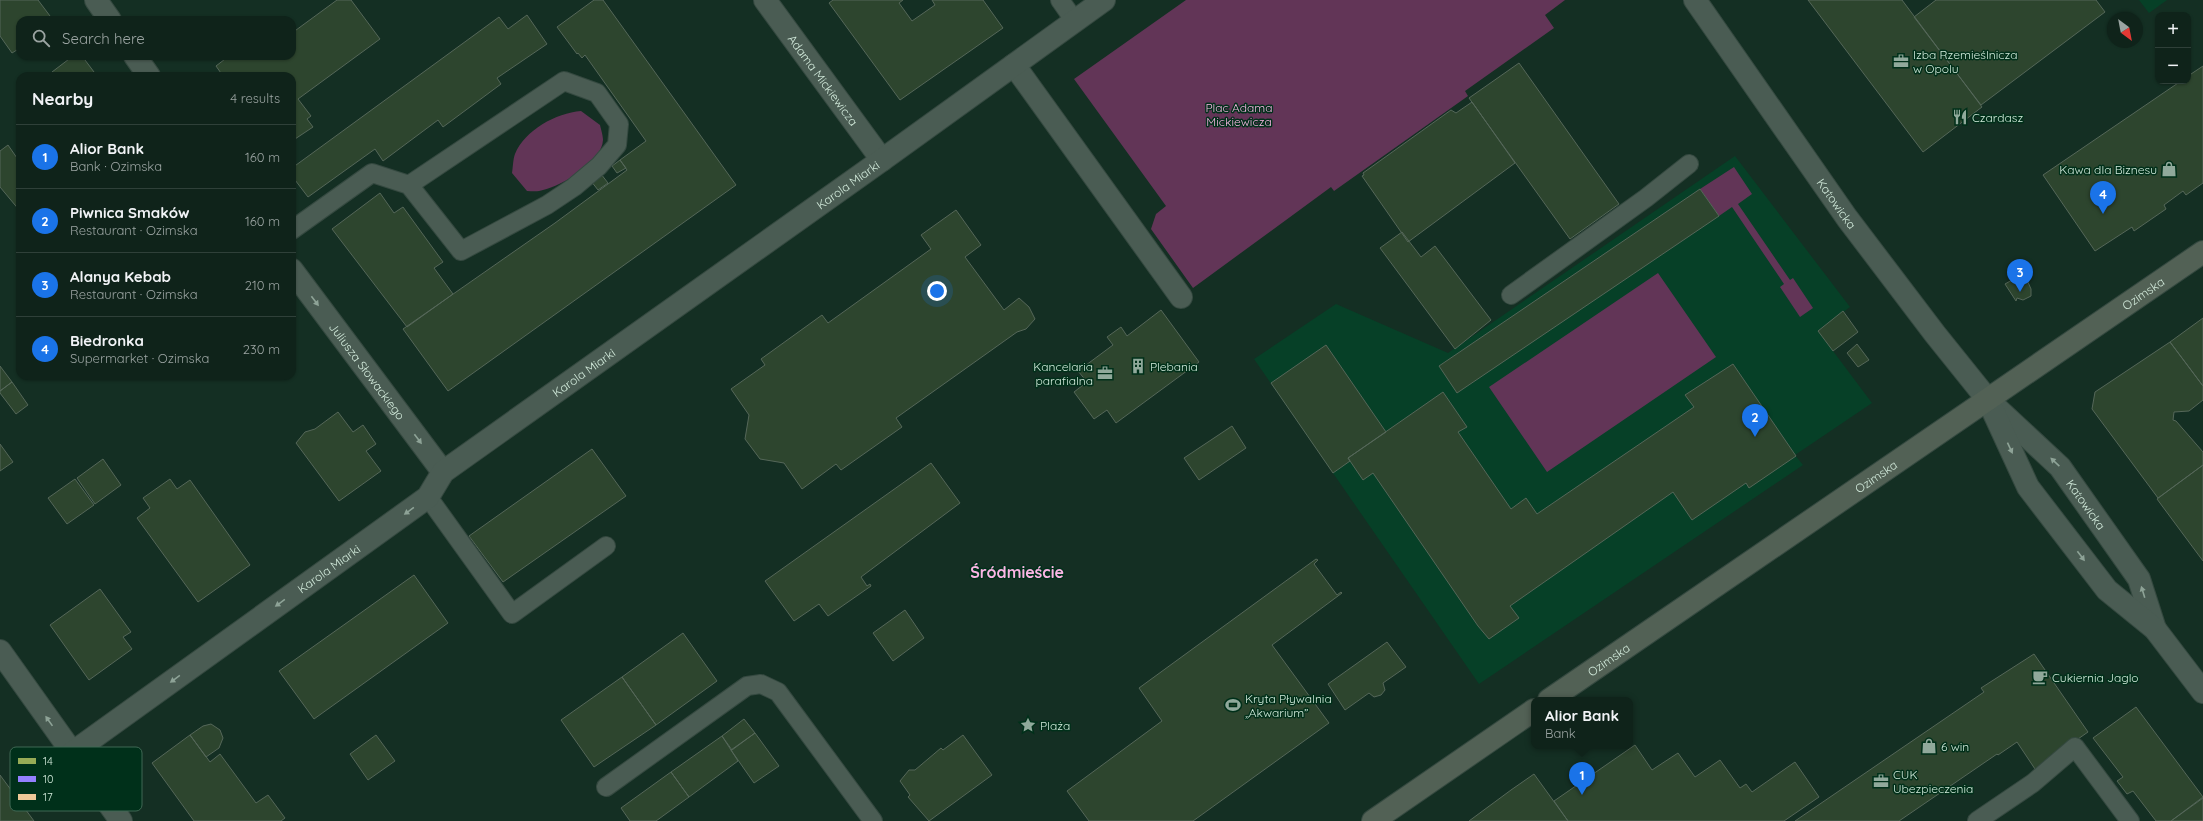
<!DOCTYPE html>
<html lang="en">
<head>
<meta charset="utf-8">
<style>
  body { margin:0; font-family:Quicksand,sans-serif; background:#182b23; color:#f1f3f6 }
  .controls { position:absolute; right:12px; top:12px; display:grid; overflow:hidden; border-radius:8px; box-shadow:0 1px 3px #0004 }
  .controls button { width:36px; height:36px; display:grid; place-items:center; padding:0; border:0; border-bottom:1px solid #2f4039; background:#0f231a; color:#f1f3f6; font:20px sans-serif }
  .compass { position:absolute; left:2107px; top:12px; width:36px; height:36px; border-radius:50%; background:#0f231a; box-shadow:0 1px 3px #0004; rotate:148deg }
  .you { position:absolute; left:937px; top:291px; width:14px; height:14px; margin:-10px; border:3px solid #fff; border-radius:50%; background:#1a73e8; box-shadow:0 0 0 6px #1a73e833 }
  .badge { display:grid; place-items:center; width:26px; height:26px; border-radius:50%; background:#1a73e8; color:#fff; font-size:13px; font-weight:700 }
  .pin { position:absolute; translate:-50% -33px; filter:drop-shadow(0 1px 2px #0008) }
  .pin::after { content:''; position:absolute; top:21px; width:14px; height:12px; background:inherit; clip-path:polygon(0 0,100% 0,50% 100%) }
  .popup { position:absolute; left:1531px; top:697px; width:102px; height:52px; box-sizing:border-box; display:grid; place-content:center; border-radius:8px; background:#0f231a; filter:drop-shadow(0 1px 3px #0005); font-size:13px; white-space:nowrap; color:#9ba4a2 }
  .popup b { font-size:15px; color:#f1f3f6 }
  .popup::after { content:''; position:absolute; left:50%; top:100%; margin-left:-8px; border:8px solid transparent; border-top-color:#0f231a }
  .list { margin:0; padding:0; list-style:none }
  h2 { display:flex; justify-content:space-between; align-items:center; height:52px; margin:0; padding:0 16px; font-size:17px }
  h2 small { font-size:13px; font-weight:400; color:#9ba4a2 }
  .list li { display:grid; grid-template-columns:26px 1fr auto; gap:12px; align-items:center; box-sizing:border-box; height:64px; padding:0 16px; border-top:1px solid #2f4039 }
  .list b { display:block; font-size:15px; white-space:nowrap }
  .list p { margin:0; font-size:13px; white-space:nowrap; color:#9ba4a2 }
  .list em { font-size:13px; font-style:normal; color:#9ba4a2 }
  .icon { flex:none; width:22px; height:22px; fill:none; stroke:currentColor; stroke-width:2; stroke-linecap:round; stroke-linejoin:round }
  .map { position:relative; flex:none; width:2203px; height:821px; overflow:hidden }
  .search { position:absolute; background:#0f231a; box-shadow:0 1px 3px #0004; left:16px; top:16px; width:280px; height:44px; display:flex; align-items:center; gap:10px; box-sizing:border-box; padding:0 14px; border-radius:12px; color:#9ba4a2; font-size:15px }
  .panel { position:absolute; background:#0f231a; box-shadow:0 1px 3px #0004; left:16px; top:72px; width:280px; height:308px; border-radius:12px }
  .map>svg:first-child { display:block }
  .built { fill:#064027 }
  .green { fill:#623557 }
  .building { fill:#2d452e; stroke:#556759 }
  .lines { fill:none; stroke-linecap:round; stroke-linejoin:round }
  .lane-casing { stroke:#354940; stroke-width:20 }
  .street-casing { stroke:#354940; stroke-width:24 }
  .secondary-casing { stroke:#354940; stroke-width:24 }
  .lane { stroke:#4a5c53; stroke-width:18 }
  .street { stroke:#4a5c53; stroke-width:22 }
  .secondary { stroke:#526155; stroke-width:22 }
  .oneway { fill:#8ea397 }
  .labels { text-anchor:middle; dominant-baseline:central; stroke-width:3; stroke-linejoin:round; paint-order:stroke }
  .poi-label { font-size:12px; fill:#d2eadb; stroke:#00301a; text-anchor:start }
  .street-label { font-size:12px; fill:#d2eadb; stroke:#00301a }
  .park-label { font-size:12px; fill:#f9b7e5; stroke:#00301a }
  .district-label { font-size:16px; font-weight:bold; fill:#fab5e4; stroke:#00301a }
  .key { fill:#00301a; stroke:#3f6854; stroke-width:1 }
  .key-label { font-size:11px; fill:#d2eadb }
</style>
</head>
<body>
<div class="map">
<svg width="2203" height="821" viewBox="0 0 2203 821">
  <rect width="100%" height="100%" fill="#142f23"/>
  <path class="built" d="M2139,0H2167L2149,13Z
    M1735,156L1850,307L1818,331L1872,403L1795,455L1803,465L1479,684L1254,359L1336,304L1448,353Z"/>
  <path class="green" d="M1186,0H1565L1545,15L1554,28L1465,91L1468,96L1334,191L1331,187L1193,288L1151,229L1156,214L1166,206L1074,79Z
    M581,111L600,125C601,129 603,136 603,140C602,162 562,186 543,190C538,192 532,191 527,191L512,173C513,167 513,159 515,154C525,130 556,113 581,111Z
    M1734,167L1752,194L1738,204L1790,280L1793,278L1813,308L1800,317L1780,287L1784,284L1732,207L1719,216L1700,189Z
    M1658,273L1716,357L1547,472L1489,387Z"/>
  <path class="building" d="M0,0H38L53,20H20V48L12,53L0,36Z
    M337,0H351L380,39L298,99L311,116L307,119L313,127L292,141V76H223L216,66L229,56H292V33Z
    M594,0H603L736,185L448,391L403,329L555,223L627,170L620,160L646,141L585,55L582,58L578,53L577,54L557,27Z
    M833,0H903L899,3L912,21L935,5L932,0H983L1003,28L900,100L829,3Z
    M1808,0H1902L1982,107L1923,152Z
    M1936,0H2096L2105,12L1981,105L1914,17Z
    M527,15L547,44L497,78L501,84L443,127L438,120L383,161L375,149L308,197L292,176V168L499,17L508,29Z
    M73,56H82L97,76H55L52,72Z
    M1519,63L1619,204L1570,239L1469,98Z
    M2203,66V183L2186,195L2183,191L2164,205L2166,209L2134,231L2132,227L2095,251L2043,175L2181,81H2188V76Z
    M1472,102L1515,163L1408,242L1362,176L1364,175L1363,173L1451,110L1456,113Z
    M8,145L17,158L20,156V211L0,187V151Z
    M620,160L626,168L617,173L612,166Z
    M601,174L608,183L598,190L591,181Z
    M1700,189L1719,216L1457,393L1439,366Z
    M380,193L394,213L403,207L443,262L434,268L453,294L407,327L332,229Z
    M956,210L981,245L965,257L1004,310L1019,298L1029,307L1035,319L1026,329L1017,332L896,418L902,427L841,470L836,464L802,489L784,463L760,459L745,439L749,415L731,389L765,365L761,359L822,315L828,323L931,249L921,235Z
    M1402,232L1421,257L1435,246L1491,320L1455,349L1380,248Z
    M2026,272L2030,278L2027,280L2031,289V296L2023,300L2017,298L2016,301L2005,284Z
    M1161,310L1199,362L1116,423L1107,410L1094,419L1074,392L1087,382L1078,371L1113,345L1107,337L1121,327L1127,336Z
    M1843,311L1858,332L1833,351L1818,331Z
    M2203,318V386L2170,342Z
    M2170,342L2203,386V400L2189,411L2174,412L2173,420L2176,421L2203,452V465L2158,498L2092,409L2095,392Z
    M1857,344L1869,360L1858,367L1847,353Z
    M1326,345L1386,432L1348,458L1350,461L1333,473L1271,383Z
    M1733,364L1796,456L1749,488L1746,483L1692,520L1673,492L1510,606L1519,618L1489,639L1478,626L1373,473L1363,480L1348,458L1443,392L1467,427L1458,432L1511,509L1526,498L1537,514L1694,407L1685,395Z
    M0,366L12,382L0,391Z
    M12,382L28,405L16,414L0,393V391Z
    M338,412L353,432L363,425L376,444L366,451L381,471L339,501L296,443L305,432L315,429Z
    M1232,426L1246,448L1199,480L1184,458Z
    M0,444L13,462L0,471Z
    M592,449L626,496L503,582L469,536Z
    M103,459L121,485L95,504L77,478Z
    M931,463L960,503L861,577L867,586L870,584L871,586L828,616L819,604L794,621L765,581Z
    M2203,465V561L2157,499Z
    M75,479L94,505L67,524L48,498Z
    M170,479L177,489L190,480L250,565L198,602L137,518L150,508L143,498Z
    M1316,559L1318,560L1314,564L1337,595L1341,592L1342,593L1272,645L1329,723L1193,821H1089L1067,791L1162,721L1139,688Z
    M414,575L448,623L314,719L279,671Z
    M100,589L131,632L123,637L132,649L89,680L50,625Z
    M905,610L924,638L893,661L873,633Z
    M683,633L717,681L656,725L622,677Z
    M1387,642L1406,667L1383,683L1385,690L1381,695L1374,697L1369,693L1345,710L1328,684Z
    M2034,654L2088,732L2035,769L2017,742L1998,755L1997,754L1899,821H1795L1984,692L1981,688Z
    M622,677L656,725L594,767L561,720Z
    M2136,707L2203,797L2171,821H2156L2133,791L2127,794L2117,781L2123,777L2093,738Z
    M744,719L755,733L732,750L722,736Z
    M211,724L220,730L223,738L219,748L206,757L190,735L203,726Z
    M755,733L779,766L754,783L731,750Z
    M190,735L210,762L220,754L256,803L268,795L285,818L281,821H194L152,763Z
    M376,735L395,761L368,780L350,754Z
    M963,735L992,775L929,821L908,797L910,795L900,781L909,770H915L941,748L943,750Z
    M722,736L738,761L689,797L671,772Z
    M1635,745L1652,770L1678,753L1695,777L1720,760L1740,788L1746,784L1752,792L1795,762L1819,797L1784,821H1568L1554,801Z
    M671,772L689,797L656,821H630L621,808Z
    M1534,774L1568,821H1469L1511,790Z
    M0,775L34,821H0Z
    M2203,798V821H2171Z"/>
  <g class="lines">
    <g class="lane-casing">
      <path id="lane" d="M1060,0L1074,20
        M292,230L372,173L409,185L461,251L547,205L574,187L599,166L617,145L619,124L597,93L564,81L409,185
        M1511,295L1646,198L1689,164
        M428,497L512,614L606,546
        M606,787L747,686L761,684L778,692L873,821
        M1977,821L2033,783L2075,747L2130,821"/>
    </g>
    <g class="street-casing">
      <g id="street">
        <path d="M96,0L110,20"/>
        <path id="s1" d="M765,0L882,160"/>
        <path id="s2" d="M1695,0L1847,218L1935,334L1988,400L2060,467L2139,579L2155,629"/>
        <path d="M135,56L149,76"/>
        <path d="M1014,65L1181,297"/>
        <path id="s3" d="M292,270L443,472"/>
        <path d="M1993,411L2028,487L2107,590L2155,629L2203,692"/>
        <path d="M0,651L121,821"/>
        <path id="s4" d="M72,753L428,497L443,472L882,160L1104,0"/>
      </g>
    </g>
    <g class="secondary-casing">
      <g id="secondary">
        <path id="s5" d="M1549,700L2203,252"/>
        <path d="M1373,821L1534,710"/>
      </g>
    </g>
    <use href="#lane" class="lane"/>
    <use href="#street" class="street"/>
    <use href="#secondary" class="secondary"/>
  </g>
  <defs><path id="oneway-solid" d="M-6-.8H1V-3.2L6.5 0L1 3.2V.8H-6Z"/></defs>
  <g class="oneway">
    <use href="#oneway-solid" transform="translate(315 301) rotate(53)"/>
    <use href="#oneway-solid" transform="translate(418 439) rotate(53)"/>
    <use href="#oneway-solid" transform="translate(2010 448) rotate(65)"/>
    <use href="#oneway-solid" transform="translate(2055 462) rotate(-137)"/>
    <use href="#oneway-solid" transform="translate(409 511) rotate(144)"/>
    <use href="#oneway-solid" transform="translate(2081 556) rotate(53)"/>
    <use href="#oneway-solid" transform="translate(2143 592) rotate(-107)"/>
    <use href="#oneway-solid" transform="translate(280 603) rotate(144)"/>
    <use href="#oneway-solid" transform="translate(175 679) rotate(144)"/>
    <use href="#oneway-solid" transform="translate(49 721) rotate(-125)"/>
  </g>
  <defs>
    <g id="office-bare" transform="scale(1.2)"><path d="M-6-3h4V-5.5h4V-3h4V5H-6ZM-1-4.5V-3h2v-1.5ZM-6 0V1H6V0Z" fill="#90a99b" stroke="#00301a" stroke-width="2.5" paint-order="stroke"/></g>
    <g id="restaurant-bare" transform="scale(1.2)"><path d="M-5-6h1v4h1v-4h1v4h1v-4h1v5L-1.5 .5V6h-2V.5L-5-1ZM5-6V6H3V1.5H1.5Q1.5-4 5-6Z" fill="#90a99b" stroke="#00301a" stroke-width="2.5" paint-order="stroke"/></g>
    <g id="shop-bare" transform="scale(1.2)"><path d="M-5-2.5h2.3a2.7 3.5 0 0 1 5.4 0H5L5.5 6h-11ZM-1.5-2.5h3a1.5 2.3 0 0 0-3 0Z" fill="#90a99b" stroke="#00301a" stroke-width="2.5" paint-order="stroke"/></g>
    <g id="building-bare" transform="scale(1.2)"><path d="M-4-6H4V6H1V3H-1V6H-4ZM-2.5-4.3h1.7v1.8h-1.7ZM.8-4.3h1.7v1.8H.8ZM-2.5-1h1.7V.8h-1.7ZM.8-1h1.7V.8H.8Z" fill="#90a99b" stroke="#00301a" stroke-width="2.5" paint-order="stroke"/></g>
    <g id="cafe-bare" transform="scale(1.2)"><path d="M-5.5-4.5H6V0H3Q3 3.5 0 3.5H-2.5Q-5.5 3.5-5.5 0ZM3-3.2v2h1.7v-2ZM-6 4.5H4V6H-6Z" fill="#90a99b" stroke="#00301a" stroke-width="2.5" paint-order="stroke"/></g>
    <g id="stadium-bare" transform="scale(1.2)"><path d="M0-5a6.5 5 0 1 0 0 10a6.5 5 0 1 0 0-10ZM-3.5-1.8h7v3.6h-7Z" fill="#90a99b" stroke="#00301a" stroke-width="2.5" paint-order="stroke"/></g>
    <g id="sight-bare" transform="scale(1.2)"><path d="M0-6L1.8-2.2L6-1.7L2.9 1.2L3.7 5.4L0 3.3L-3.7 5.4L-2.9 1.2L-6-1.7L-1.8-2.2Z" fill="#90a99b" stroke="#00301a" stroke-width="2.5" paint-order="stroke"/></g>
  </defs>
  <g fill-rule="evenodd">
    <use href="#office-bare" x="1901" y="61"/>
    <use href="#restaurant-bare" x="1960" y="117"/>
    <use href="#shop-bare" x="2169" y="169"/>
    <use href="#building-bare" x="1138" y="366"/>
    <use href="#office-bare" x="1105" y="373"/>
    <use href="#cafe-bare" x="2040" y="677"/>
    <use href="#stadium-bare" x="1233" y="705"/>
    <use href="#sight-bare" x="1028" y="725"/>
    <use href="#shop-bare" x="1929" y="746"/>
    <use href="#office-bare" x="1881" y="781"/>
  </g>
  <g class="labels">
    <g class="poi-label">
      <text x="1913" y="54">Izba Rzemieślnicza<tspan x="1913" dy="14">w Opolu</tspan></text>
      <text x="1972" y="117">Czardasz</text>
      <text x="2157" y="169" text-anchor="end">Kawa dla Biznesu</text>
      <text x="1093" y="366" text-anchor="end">Kancelaria<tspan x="1093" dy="14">parafialna</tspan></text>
      <text x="1150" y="366">Plebania</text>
      <text x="2052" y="677">Cukiernia Jaglo</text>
      <text x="1245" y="698">Kryta Pływalnia<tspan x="1245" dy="14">„Akwarium”</tspan></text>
      <text x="1040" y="725">Plaża</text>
      <text x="1941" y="746">6 win</text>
      <text x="1893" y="774">CUK<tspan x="1893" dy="14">Ubezpieczenia</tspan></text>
    </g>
    <g class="street-label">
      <text stroke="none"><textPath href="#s1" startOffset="99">Adama Mickiewicza</textPath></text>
      <text stroke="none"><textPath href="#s4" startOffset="964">Karola Miarki</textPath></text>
      <text stroke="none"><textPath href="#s2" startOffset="248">Katowicka</textPath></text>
      <text stroke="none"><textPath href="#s5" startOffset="720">Ozimska</textPath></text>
      <text stroke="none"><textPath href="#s3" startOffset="126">Juliusza Słowackiego</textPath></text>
      <text stroke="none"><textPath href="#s4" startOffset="640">Karola Miarki</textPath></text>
      <text stroke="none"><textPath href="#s5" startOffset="396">Ozimska</textPath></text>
      <text stroke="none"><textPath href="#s2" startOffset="640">Katowicka</textPath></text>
      <text stroke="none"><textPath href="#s4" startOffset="316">Karola Miarki</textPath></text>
      <text stroke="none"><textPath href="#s5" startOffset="72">Ozimska</textPath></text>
    </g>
    <g class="park-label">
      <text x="1239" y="107">Plac Adama<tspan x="1239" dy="14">Mickiewicza</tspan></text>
    </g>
    <g class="district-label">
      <text x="1017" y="572">Śródmieście</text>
    </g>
  </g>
  <rect x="10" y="747" width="132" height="64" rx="6" class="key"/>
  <rect x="18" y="758" width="18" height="6" fill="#97ab56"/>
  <rect x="18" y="776" width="18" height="6" fill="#9480ff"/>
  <rect x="18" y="794" width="18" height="6" fill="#eec897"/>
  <g class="key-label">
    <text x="43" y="765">14</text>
    <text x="43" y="783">10</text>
    <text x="43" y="801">17</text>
  </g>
</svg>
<div class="controls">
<button>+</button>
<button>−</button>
</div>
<svg class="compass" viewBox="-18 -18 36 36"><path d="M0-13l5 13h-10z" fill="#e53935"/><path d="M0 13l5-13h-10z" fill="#9ba4a2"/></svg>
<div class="you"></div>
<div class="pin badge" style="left:1582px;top:795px">1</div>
<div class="popup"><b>Alior Bank</b>Bank</div>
<div class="pin badge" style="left:1755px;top:437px">2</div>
<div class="pin badge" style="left:2020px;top:292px">3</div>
<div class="pin badge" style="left:2103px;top:214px">4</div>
<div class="search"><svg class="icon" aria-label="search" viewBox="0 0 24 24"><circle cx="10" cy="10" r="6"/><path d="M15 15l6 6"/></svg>Search here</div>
<section class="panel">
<h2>Nearby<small>4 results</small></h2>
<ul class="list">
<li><span class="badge">1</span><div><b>Alior Bank</b><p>Bank · Ozimska</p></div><em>160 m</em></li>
<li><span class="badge">2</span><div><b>Piwnica Smaków</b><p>Restaurant · Ozimska</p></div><em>160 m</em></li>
<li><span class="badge">3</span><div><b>Alanya Kebab</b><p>Restaurant · Ozimska</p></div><em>210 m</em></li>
<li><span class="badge">4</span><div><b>Biedronka</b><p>Supermarket · Ozimska</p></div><em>230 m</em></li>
</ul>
</section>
</div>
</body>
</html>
